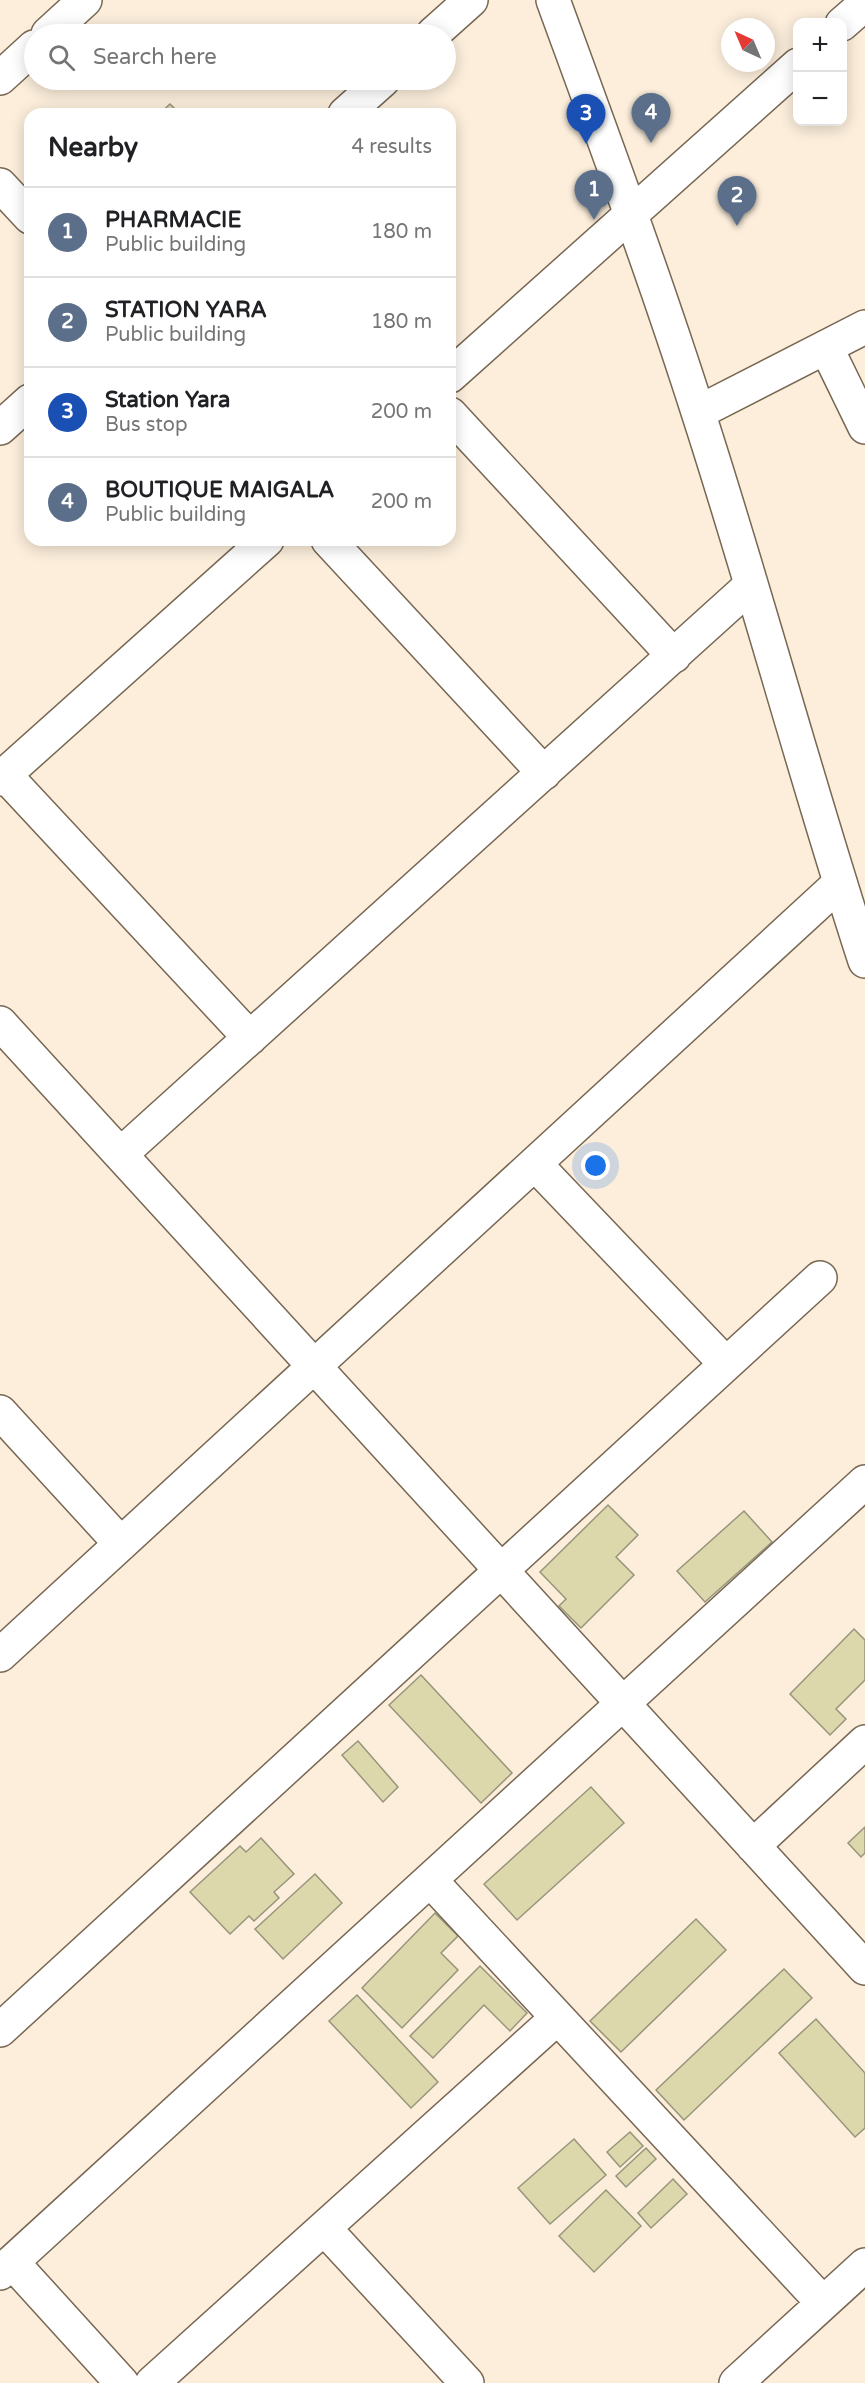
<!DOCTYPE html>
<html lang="en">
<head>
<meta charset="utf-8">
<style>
  body { margin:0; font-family:"Varela Round",sans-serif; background:#f6f6f6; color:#202124 }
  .controls { position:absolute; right:18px; top:18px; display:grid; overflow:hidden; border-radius:12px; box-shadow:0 3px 15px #0003 }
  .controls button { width:54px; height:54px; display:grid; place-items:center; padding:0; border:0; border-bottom:2px solid #e0e0e0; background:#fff; color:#202124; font:30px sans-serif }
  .compass { position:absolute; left:721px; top:18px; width:54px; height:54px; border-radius:50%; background:#fff; box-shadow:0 3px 15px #0003; rotate:316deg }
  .you { position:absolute; left:596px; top:1166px; width:21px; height:21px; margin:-15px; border:4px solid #fff; border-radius:50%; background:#1a73e8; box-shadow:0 0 0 9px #1a73e833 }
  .badge { display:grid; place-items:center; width:39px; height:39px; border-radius:50%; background:#0b8043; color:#fff; font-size:20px; font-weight:700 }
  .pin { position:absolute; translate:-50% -50px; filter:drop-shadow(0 2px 3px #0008) }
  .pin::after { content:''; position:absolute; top:32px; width:21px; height:18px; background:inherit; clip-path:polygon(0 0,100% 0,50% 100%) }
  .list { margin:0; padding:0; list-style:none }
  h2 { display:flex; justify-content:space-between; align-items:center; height:78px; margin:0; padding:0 24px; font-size:26px }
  h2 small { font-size:20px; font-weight:400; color:#757577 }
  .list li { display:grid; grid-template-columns:39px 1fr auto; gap:18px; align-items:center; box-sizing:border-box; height:90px; padding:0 24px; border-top:2px solid #e0e0e0 }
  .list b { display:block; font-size:22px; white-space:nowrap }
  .list p { margin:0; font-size:20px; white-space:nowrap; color:#757577 }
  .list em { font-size:20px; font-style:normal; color:#757577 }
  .icon { flex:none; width:33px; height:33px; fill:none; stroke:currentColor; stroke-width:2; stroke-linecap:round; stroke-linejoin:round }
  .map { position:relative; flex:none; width:865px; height:2383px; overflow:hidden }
  .search { position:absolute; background:#fff; box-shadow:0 3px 15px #0003; left:24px; top:24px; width:432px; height:66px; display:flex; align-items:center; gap:15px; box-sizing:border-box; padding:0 21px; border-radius:33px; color:#757577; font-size:22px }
  .panel { position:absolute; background:#fff; box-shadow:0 3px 15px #0003; left:24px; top:108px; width:432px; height:438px; border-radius:18px }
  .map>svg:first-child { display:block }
  .building { fill:#dcd8ab; stroke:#97957c; stroke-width:1.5 }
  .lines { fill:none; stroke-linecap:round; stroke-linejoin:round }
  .minor-casing { stroke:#776753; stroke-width:36 }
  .major-casing { stroke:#776753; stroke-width:36 }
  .minor { stroke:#fff; stroke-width:33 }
  .major { stroke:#fff; stroke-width:33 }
</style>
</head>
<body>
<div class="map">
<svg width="865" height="2383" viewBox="0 0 865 2383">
  <rect width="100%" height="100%" fill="#fceedb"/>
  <path class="building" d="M170,104L180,114H159Z
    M608,1505L638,1535L616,1557L634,1575L581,1628L559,1606L566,1599L540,1572Z
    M744,1511L772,1542L705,1602L677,1571Z
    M854,1629L865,1640V1680L836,1709L846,1719L830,1735L790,1694Z
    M421,1675L512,1773L481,1803L389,1705Z
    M358,1741L398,1787L383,1802L342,1755Z
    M591,1787L624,1823L517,1920L484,1884Z
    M865,1827V1853L861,1857L848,1843Z
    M261,1838L294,1874L274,1892L279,1898L254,1921L249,1916L230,1934L190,1892L240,1846L246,1852Z
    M315,1874L342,1903L283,1959L255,1929Z
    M435,1913L458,1936L441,1953L458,1970L402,2028L362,1988Z
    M696,1919L726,1950L621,2052L590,2021Z
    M480,1966L527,2013L510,2031L484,2005L433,2058L410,2036Z
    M784,1969L812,1998L684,2120L656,2090Z
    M357,1995L438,2082L411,2108L329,2021Z
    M816,2019L865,2073V2128L855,2137L779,2053Z
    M630,2132L643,2146L620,2167L607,2152Z
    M574,2139L606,2175L550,2224L518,2188Z
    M646,2148L656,2159L626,2187L616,2176Z
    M673,2179L687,2194L651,2228L638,2213Z
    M606,2190L641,2226L594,2272L559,2236Z"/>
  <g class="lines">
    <g class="minor-casing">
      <path id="minor" d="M842,24L865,4
        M48,34L85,0
        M433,34L471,0
        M0,78L34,47
        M345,114L383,80
        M0,185L30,217
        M826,347L865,427
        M450,376L798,65
        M699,412L865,327
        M450,414L674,656
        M0,428L30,401
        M328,540L544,773
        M5,775L250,1038
        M0,779L267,540
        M0,1023L865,1968
        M121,1154L750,586
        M535,1164L726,1364
        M0,1412L121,1544
        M0,1655L840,883
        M753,1846L865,1742
        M430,1880L823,2303
        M0,2030L820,1278
        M324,2228L467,2383
        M12,2262L122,2383
        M0,2273L865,1482
        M152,2383L557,2018
        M736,2383L865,2265"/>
    </g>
    <g class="major-casing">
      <path id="major" d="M553,0C603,137 654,274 698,412C757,594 806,780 865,961"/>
    </g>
    <use href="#minor" class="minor"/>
    <use href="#major" class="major"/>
  </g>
</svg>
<div class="controls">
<button>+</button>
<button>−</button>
</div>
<svg class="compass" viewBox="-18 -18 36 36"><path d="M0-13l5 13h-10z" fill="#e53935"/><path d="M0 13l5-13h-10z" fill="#757577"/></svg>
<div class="you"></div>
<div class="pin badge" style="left:594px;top:220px;background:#5c6f8a">1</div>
<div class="pin badge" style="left:737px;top:226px;background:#5c6f8a">2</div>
<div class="pin badge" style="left:586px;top:144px;background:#1a4fb4">3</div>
<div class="pin badge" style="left:651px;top:143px;background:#5c6f8a">4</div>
<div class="search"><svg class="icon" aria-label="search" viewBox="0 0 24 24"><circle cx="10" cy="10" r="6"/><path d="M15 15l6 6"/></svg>Search here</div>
<section class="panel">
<h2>Nearby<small>4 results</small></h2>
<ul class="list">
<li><span class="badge" style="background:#5c6f8a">1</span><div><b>PHARMACIE</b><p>Public building</p></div><em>180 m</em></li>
<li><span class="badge" style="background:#5c6f8a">2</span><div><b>STATION YARA</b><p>Public building</p></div><em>180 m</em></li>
<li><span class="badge" style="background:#1a4fb4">3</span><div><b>Station Yara</b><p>Bus stop</p></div><em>200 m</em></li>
<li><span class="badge" style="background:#5c6f8a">4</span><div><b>BOUTIQUE MAIGALA</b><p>Public building</p></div><em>200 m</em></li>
</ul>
</section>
</div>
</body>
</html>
